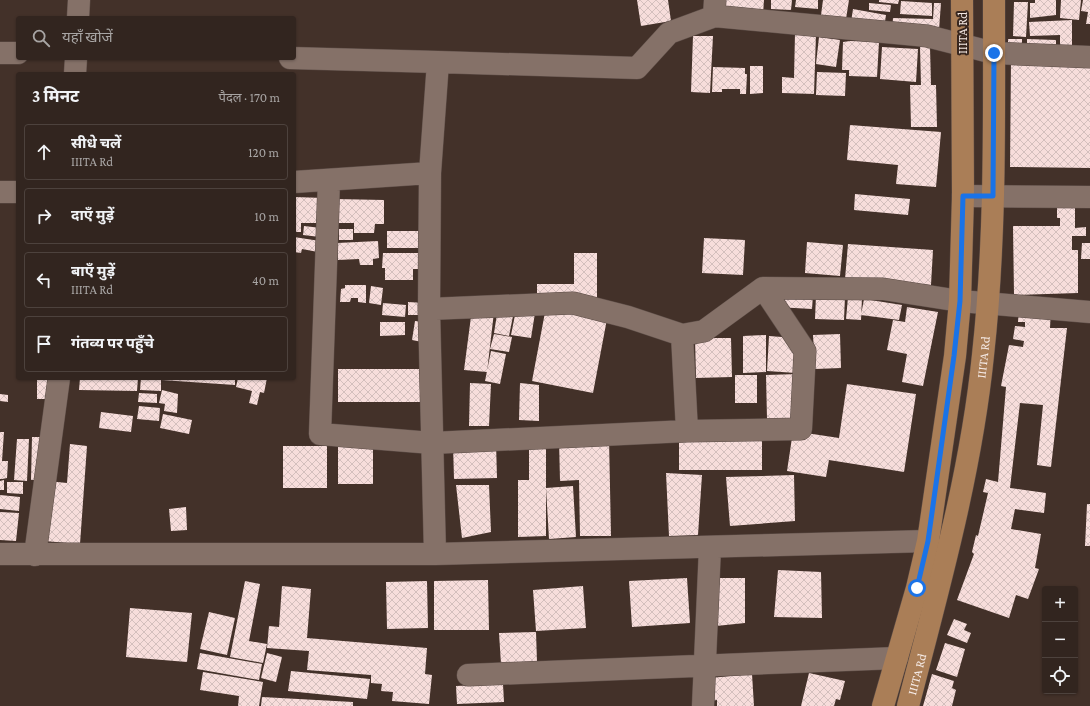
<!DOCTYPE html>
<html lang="hi">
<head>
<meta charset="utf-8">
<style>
  body { margin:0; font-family:"Crimson Pro","Noto Sans Devanagari",serif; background:#3d312c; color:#f1f3f6 }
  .controls { position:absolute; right:12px; bottom:12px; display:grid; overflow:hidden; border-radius:4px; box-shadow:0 1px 3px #0004 }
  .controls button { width:36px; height:36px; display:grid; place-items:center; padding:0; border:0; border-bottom:1px solid #4d423d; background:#32251f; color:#f1f3f6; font:20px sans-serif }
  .stop { position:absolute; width:12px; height:12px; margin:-9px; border:3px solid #1a73e8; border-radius:50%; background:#fff }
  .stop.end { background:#1a73e8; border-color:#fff; box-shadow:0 1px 4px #0008 }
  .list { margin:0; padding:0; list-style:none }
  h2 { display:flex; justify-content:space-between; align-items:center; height:52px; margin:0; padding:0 16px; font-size:17px }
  h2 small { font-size:13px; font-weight:400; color:#a8a5a4 }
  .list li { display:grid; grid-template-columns:26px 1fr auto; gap:12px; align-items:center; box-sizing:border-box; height:56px; margin:0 8px 8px; padding:0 8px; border:1px solid #4d423d; border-radius:4px }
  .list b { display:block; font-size:15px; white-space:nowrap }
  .list p { margin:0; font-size:13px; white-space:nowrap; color:#a8a5a4 }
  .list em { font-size:13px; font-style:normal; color:#a8a5a4 }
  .icon { flex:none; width:22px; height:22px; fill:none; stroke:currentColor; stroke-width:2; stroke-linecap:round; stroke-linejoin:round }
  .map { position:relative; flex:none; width:1090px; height:706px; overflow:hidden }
  .search { position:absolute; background:#32251f; box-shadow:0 1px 3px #0004; left:16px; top:16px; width:280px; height:44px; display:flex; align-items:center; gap:10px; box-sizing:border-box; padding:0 14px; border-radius:4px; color:#a8a5a4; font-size:15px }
  .panel { position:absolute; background:#32251f; box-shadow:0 1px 3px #0004; left:16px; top:72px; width:280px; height:308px; border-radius:4px }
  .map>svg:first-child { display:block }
  .building { fill:url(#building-cross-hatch) }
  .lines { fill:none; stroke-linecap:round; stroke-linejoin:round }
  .minor-casing { stroke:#5e4e48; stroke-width:23 }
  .major-casing { stroke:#5e4e48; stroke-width:23 }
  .minor { stroke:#857168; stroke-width:22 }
  .major { stroke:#aa7e57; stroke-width:22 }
  .route { stroke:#1a73e8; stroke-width:5 }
  .labels { text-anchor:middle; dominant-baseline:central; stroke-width:4; stroke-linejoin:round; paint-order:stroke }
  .street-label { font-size:13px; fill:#f4e8e3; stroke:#38271f }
</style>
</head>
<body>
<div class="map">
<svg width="1090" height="706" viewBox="0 0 1090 706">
  <defs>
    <pattern id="building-cross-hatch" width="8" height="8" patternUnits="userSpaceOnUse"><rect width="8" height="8" fill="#f7dddb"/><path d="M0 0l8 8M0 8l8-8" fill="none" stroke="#d4bfbd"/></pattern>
  </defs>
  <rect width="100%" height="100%" fill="#433129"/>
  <path class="building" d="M637,0H668L671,21L641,26Z
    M722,0H764L763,14L722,7Z
    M771,0H792L791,10L771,9Z
    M796,0H818V9L795,7Z
    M823,0H849L846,19L821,15Z
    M879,0H899L898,4L879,2Z
    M1035,0H1056V15L1030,18V3H1035Z
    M1061,0H1081L1079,20L1060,18Z
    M1083,0H1090V24H1086L1088,12L1081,11Z
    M901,1L932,3V16L900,14Z
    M1014,2H1028L1026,37L1013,36Z
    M869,3L891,5L890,12L869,10Z
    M934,3H941L939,30H892L893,18L933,19Z
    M853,9L886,15L884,28L851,22Z
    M1072,20V48H1060V35L1030,36L1029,22Z
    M795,33L816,34L814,94L782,93V77L794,78Z
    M693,36H713L710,93L691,92Z
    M819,37L840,40L836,67L816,64Z
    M1008,39H1022V47L1008,48Z
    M1027,39L1056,40V51L1027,50Z
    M850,41L879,42L877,77L849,76V70H842L843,42Z
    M882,47L918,49L916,82L880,79Z
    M920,47H930L931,85H936L937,127H911L910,85H921Z
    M1011,59L1090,60V168L1010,167Z
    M750,66H763V93L750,94Z
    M713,67L745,68V74H747L746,94H740V89H722V92H712Z
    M817,72L846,73L845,96L816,95Z
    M850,125L941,132L936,187L896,184L898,165L847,160Z
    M855,194L910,199L908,215L854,210Z
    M294,197L324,198L323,223H301V232H294Z
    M335,199L384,200V224H375L374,233H354V223H334Z
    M1075,207V228L1086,227V236H1072V250H1078V293L1014,295L1013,226H1060V218H1057V208Z
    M304,226L321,228L320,237L303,235Z
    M339,229H353V240H339Z
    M387,231H424V248H387Z
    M294,237L320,241L318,252L302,249L301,253L294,252Z
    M704,238L745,240L743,275L702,273Z
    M378,241L379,258L373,259V265H360L359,259L338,260L337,243Z
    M807,242L843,245L840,276L805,273Z
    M1082,243H1090V259H1081Z
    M848,244L933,250L931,285L845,279Z
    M383,253H423V269H413V280H385V268H382Z
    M574,253H597V300H537V284H574Z
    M345,285H366V303L358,302V298H351L350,302H340L341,289L345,288Z
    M371,286L383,288L381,305L369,303Z
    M778,293L813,295L812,309L777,307Z
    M816,295L845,296L844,320L815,319Z
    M848,297L862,298L861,320L846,319Z
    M864,299L902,305L899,320L861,315Z
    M408,302L425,303V315H408Z
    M383,303L406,305L405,317L382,315Z
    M546,307L607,319L593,393L532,381Z
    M907,307L938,312L923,386L902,382L907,354L887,350L893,320L905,322Z
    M498,308L514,311L509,336L494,333Z
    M1019,308H1051L1050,328H1067L1051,467L1037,465L1043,405L1020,403L1010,488L1046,493L1044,513L1015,509L1011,529L1041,534L1035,568L1039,569L1028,599L1016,595L1009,618L957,600L974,554L972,552L976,535L978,536L988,493L983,492L986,479L998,482L1006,387L1001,386L1009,345L1023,347L1024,341L1013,339L1015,326L1025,327V322H1018Z
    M472,309L494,312L487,372L464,370Z
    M516,310L535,313L531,338L511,335Z
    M415,321L425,322L422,342L412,340Z
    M380,322H405V335L380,336Z
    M494,334L512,337L509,352L490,349Z
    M840,334L841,368L815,369L813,335Z
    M766,335V372L743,373V336Z
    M769,336L795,338L796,373L767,371Z
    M695,338H731L732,377L696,378Z
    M491,351L506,354L500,384L485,381Z
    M338,369H424V402H338Z
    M798,374L799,418L767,419L766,375Z
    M735,375H757V403H735Z
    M37,378H52V399H37Z
    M80,378H138L137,391L79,390Z
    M141,378H235V385L161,380V391L140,390Z
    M238,378H267L264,393L260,392L257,405L249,403L252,391L236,387Z
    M470,383L491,384L489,426H469Z
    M520,383L539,385V421L519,420Z
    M847,384L916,394L904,472L829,460L826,477L787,471L793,431L839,438Z
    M162,390L178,394L177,413L164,411L165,404L159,403Z
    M139,393L157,394V403L138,402Z
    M0,394L8,395V402L0,401Z
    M139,406L160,408L159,421L137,419Z
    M101,412L133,416L131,432L99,428Z
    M163,414L192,420L189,434L160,428Z
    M0,432H4L2,461H8L7,478L2,479H0Z
    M762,433V470H679V434Z
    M32,437H40L39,480H31Z
    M609,438L611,536H580L579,480L560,481L559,439Z
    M17,439H29L27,481L14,480Z
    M529,439H546V536L518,537V480H529Z
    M496,443L497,478L454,479L453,444Z
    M70,444L87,446L80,544L44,541L48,481L67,483Z
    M338,445H373V484H338Z
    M283,446H327V488H283Z
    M666,473L702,475L698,535L669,536Z
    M794,475L795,521L730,526L726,477Z
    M4,480V490H0V481Z
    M7,482H23V494L7,493Z
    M456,485H489L491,532L462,538Z
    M573,486L576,537L549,539L546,488Z
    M0,495L20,497L19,511L0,509Z
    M1087,504H1090V546H1085Z
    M186,507L187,530L171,531L169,509Z
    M0,512L19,513L16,541L0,540Z
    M778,570L821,572L822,618L774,617Z
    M687,578L690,623L632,627L629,581Z
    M713,578H745V623L716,626Z
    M488,580L489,630H434V581Z
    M245,581L260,584L249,641L267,644L263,663L230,657Z
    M427,581L428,628L387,629L386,582Z
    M282,586L311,589L307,638L427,648L425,674L432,675L429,704L392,701L393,692L381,691L382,684L371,683V675L307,670L309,651L267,648L269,626L279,627Z
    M583,586L586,628L536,631L533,590Z
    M130,608L192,613L187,662L126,657Z
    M209,612L235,618L227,655L200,649Z
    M954,619L967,624L964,630L971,633L967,643L947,635Z
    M536,632L537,662L501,664L499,633Z
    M945,643L965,649L957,677L936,670Z
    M200,653L262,664L259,680L197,669Z
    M267,653L282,657L276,682L261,678Z
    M291,671L370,679L367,699L288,691Z
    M203,672L263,682L259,706H238L239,696L200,690Z
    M809,673L845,681L840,700L836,699L834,706H801Z
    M752,674L754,706H717V700L711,701L710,678Z
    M932,674L954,681L952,688L956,690L952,706H923Z
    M503,684L504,702L457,704L456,686Z
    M262,697L353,702V706H261Z"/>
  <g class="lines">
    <g class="minor-casing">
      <path id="minor" d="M715,0L714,16L927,36L994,53L1090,57
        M78,18L79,0
        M0,53H18
        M290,58L438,62
        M75,74L76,58
        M329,180L320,434L432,443L687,431
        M294,182L430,173
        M0,192H18
        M963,196L1090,197
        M429,309L573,303L628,317L682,335L704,331L763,288L883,289L960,301L1090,312
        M682,335L687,431L801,429L805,351L763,288
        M0,554H435L928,541
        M435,554L429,309L430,173L438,62L637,68L669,33L715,16
        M35,555L59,378
        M468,675L897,658
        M703,706L710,547"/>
    </g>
    <g class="major-casing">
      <g id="major">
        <path d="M883,706L917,588L928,541L955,356L960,301L963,196L962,0"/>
        <path id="s1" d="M908,706C938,590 971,474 983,355C996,237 994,118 994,0"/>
      </g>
    </g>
    <use href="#minor" class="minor"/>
    <use href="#major" class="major"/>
  </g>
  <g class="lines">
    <path class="route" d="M917,588L928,541L954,356L960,301L963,196H993L994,53"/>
  </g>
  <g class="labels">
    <g class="street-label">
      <text transform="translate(962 33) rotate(-90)">IIITA Rd</text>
      <text stroke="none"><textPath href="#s1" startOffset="357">IIITA Rd</textPath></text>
      <text stroke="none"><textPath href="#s1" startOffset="33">IIITA Rd</textPath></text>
    </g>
  </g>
</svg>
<div class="controls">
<button>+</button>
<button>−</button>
<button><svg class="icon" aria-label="locate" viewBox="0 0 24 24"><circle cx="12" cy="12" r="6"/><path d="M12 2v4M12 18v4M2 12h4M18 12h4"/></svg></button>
</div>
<div class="stop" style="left:917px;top:588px"></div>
<div class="stop end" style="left:994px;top:53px"></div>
<div class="search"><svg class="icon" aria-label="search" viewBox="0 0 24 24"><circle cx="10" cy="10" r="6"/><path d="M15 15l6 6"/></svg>यहाँ खोजें</div>
<section class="panel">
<h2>3 मिनट<small>पैदल · 170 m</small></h2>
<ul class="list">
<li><svg class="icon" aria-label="ahead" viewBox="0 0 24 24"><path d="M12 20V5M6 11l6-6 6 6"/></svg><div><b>सीधे चलें</b><p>IIITA Rd</p></div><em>120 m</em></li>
<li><svg class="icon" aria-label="right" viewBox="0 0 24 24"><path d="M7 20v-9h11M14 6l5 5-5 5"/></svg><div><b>दाएँ मुड़ें</b></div><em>10 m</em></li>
<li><svg class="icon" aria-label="left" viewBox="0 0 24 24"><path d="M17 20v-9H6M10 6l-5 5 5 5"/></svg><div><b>बाएँ मुड़ें</b><p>IIITA Rd</p></div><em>40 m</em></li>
<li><svg class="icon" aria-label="arrive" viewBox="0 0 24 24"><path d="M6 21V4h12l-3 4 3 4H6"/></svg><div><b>गंतव्य पर पहुँचे</b></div></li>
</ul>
</section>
</div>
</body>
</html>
